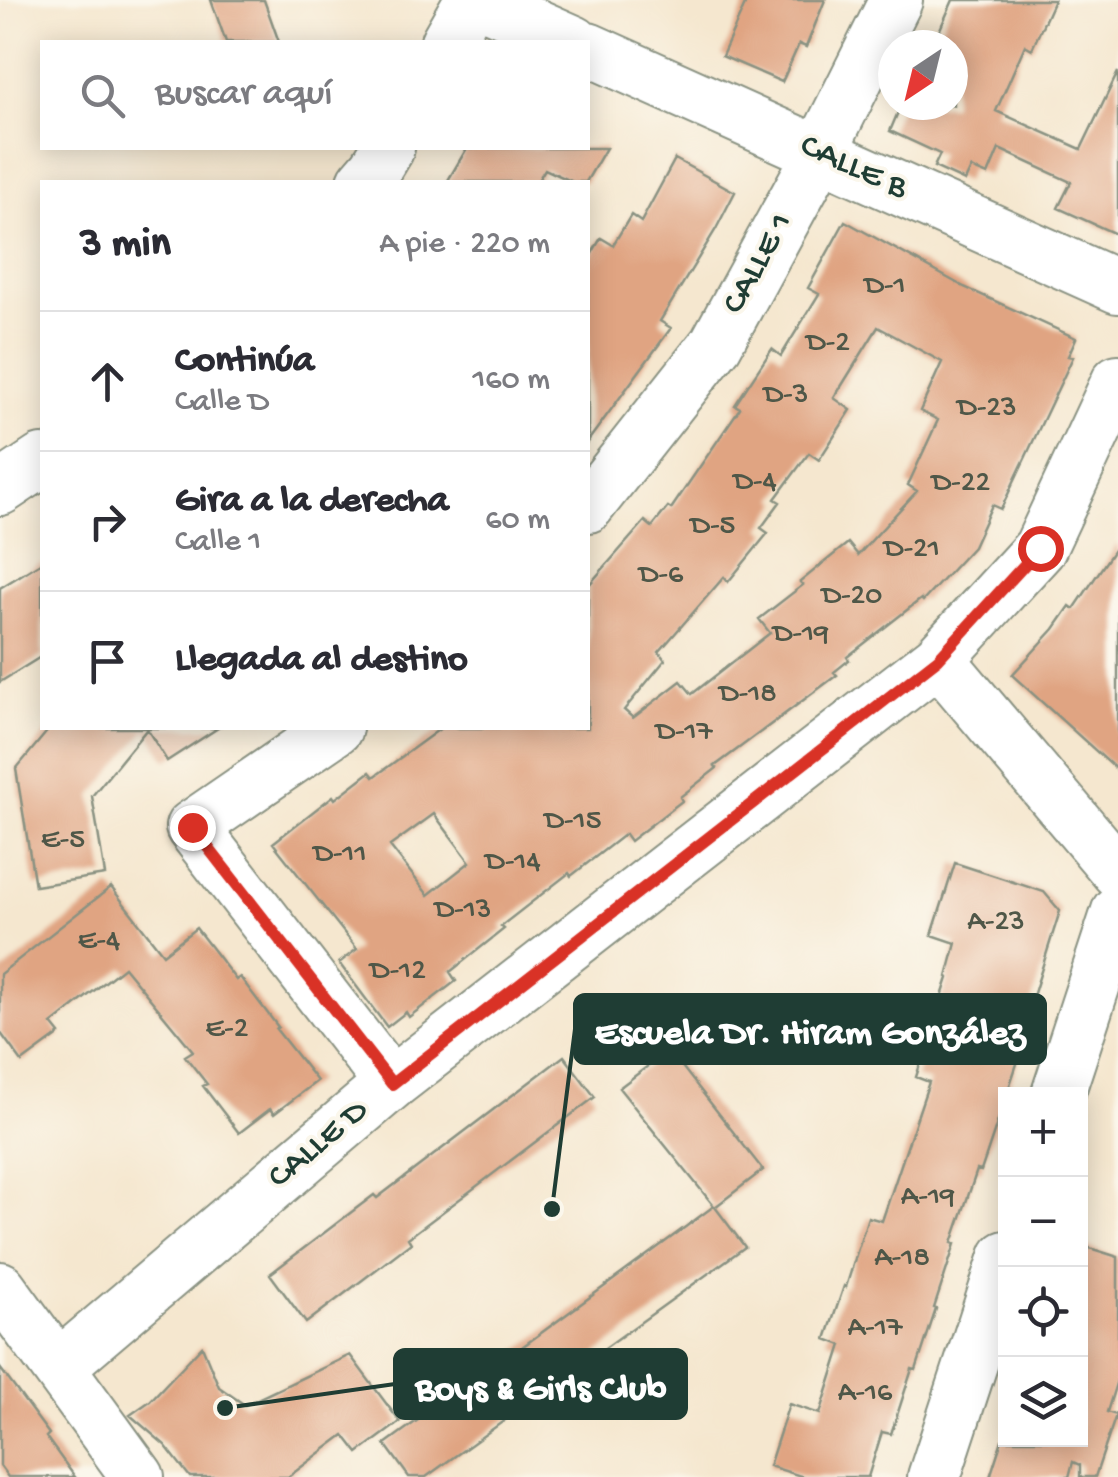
<!DOCTYPE html>
<html lang="es">
<head>
<meta charset="utf-8">
<style>
  body { margin:0; font-family:"Gochi Hand",sans-serif; background:#f2f2f3; color:#2b2b33 }
  .controls { position:absolute; right:30px; bottom:30px; display:grid; overflow:hidden; border-radius:0px; box-shadow:0 5px 25px #0003 }
  .controls button { width:90px; height:90px; display:grid; place-items:center; padding:0; border:0; border-bottom:2px solid #e1e1e2; background:#fff; color:#2b2b33; font:50px sans-serif }
  .compass { position:absolute; left:878px; top:30px; width:90px; height:90px; border-radius:50%; background:#fff; box-shadow:0 5px 25px #0003; rotate:215deg }
  .stop { position:absolute; width:30px; height:30px; margin:-22px; border:8px solid #d93025; border-radius:50%; background:#fff }
  .stop.end { background:#d93025; border-color:#fff; box-shadow:0 2px 10px #0008 }
  .list { margin:0; padding:0; list-style:none }
  h2 { display:flex; justify-content:space-between; align-items:center; height:130px; margin:0; padding:0 40px; font-size:42px }
  h2 small { font-size:32px; font-weight:400; color:#7c7c81 }
  .list li { display:grid; grid-template-columns:65px 1fr auto; gap:30px; align-items:center; box-sizing:border-box; height:140px; padding:0 40px; border-top:2px solid #e1e1e2 }
  .list b { display:block; font-size:38px; white-space:nowrap }
  .list p { margin:0; font-size:32px; white-space:nowrap; color:#7c7c81 }
  .list em { font-size:32px; font-style:normal; color:#7c7c81 }
  .icon { flex:none; width:55px; height:55px; fill:none; stroke:currentColor; stroke-width:2; stroke-linecap:round; stroke-linejoin:round }
  .map { position:relative; flex:none; width:1118px; height:1477px; overflow:hidden }
  .search { position:absolute; background:#fff; box-shadow:0 5px 25px #0003; left:40px; top:40px; width:550px; height:110px; display:flex; align-items:center; gap:25px; box-sizing:border-box; padding:0 35px; border-radius:0px; color:#7c7c81; font-size:38px }
  .panel { position:absolute; background:#fff; box-shadow:0 5px 25px #0003; left:40px; top:180px; width:550px; height:550px; border-radius:0px }
  .map>svg:first-child { display:block }
  .building { fill:#e0a482; fill-rule:evenodd }
  .lines { fill:none; stroke-linecap:round; stroke-linejoin:round }
  .minor-casing { stroke:#8a9282; stroke-width:56 }
  .minor { stroke:#fff; stroke-width:52 }
  .route { stroke:#d93025; stroke-width:12 }
  .labels { text-anchor:middle; dominant-baseline:central; stroke-width:8; stroke-linejoin:round; paint-order:stroke }
  .number-label { font-size:30px; fill:#4f5748 }
  .street-label { font-size:35px; fill:#1f3d34; stroke:#fbf7ec }
  .leader { fill:none; stroke:#1f3d34; stroke-width:4 }
  .callout-dot { fill:#1f3d34; stroke:#fbf7ec; stroke-width:4 }
  .callout { fill:#1f3d34; stroke:#1f3d34; stroke-width:4 }
  .callout-label { font-size:38px; text-anchor:middle; font-weight:bold; fill:#fff }
</style>
</head>
<body>
<div class="map">
<svg width="1118" height="1477" viewBox="0 0 1118 1477">
  <rect width="100%" height="100%" fill="#fbf7ec"/>
  <filter id="ink" filterUnits="userSpaceOnUse"><feTurbulence type="fractalNoise" baseFrequency=".01" numOctaves="2"/><feDisplacementMap in="SourceGraphic" scale="20" xChannelSelector="R" yChannelSelector="G"/><feConvolveMatrix kernelMatrix="1 2 1 2 8 2 1 2 1" color-interpolation-filters="sRGB"/></filter>
  <filter id="wash" filterUnits="userSpaceOnUse"><feTurbulence type="fractalNoise" baseFrequency=".0048" numOctaves="4" result="noise"/><feDisplacementMap in="SourceGraphic" scale="40" xChannelSelector="R" yChannelSelector="G"/><feGaussianBlur stdDeviation="2.25" result="paint"/><feColorMatrix in="noise" values="0 0 0 0 0 0 0 0 0 0 0 0 0 0 0 0 0 1.4 0 .05"/><feComposite in="paint" operator="in"/></filter>
  <g filter="url(#wash)">
    <rect width="100%" height="100%" fill="#f5e7cf"/>
    <g id="blocks">
      <path class="building" d="M211,0H264L279,42H226Z
        M747,0H825L806,47L799,44L782,82L722,56Z
        M953,0H1054L1032,49L1025,45L996,111L1081,149L1118,72V235L1058,208L1071,182L999,149L988,175L971,168L965,181L934,167L940,154L890,131L901,105H953V45H933Z
        M467,148H606L586,182H573L545,169L537,182H447Z
        M675,159L735,192L716,229L660,321L671,328L588,441V260L601,238L613,245L631,215L641,222Z
        M845,221L964,287L1076,338L1068,356L1073,357L1001,509L992,505L973,547L923,601L921,599L847,657L849,660L834,672L837,675L715,766L717,768L680,797L682,801L630,841L625,834L571,876L569,873L501,926L504,929L450,972L456,981L409,1017L406,1012L387,1027L339,963L357,949L273,843L333,796L335,799L370,772L374,777L441,728H588V586L645,521L652,527L668,507L671,509L740,408L735,405L772,349L781,356L819,294L808,288ZM878,327L942,362L920,411L938,420L908,485L917,491L858,555L848,543L800,582L803,585L759,619L770,633L692,694L681,681L633,718L624,710L665,660L659,652L724,577L728,582L768,533L761,528L780,502L775,499L809,453L819,460L851,410L834,398ZM434,814L470,862L428,895L390,846Z
        M1118,544V771L1012,675L1054,629L1070,606L1074,609Z
        M42,562V656L0,682V588Z
        M50,728H218L167,761L147,729L92,796L105,875L35,886L16,769Z
        M955,863L1044,892L1060,911L1017,1047L1022,1049L981,1171L977,1170L952,1243L955,1244L934,1308L936,1309L916,1370L912,1369L891,1434L882,1432L868,1477H804L769,1466L789,1404L820,1414L842,1345L826,1339L844,1286L846,1287L868,1217L882,1221L929,1082L916,1077L948,978L947,977L956,943L932,935Z
        M111,887L163,954L196,928L236,980L240,977L278,1027L276,1029L317,1081L274,1114L270,1109L239,1133L203,1086L207,1084L185,1056L193,1051L124,967L52,1024L60,1034L22,1062L0,1032V974Z
        M669,1050L763,1170L715,1207L745,1247L426,1477H409L385,1444L487,1370L488,1372L714,1206L619,1088Z
        M564,1056L595,1097L408,1238L411,1243L306,1323L270,1274L374,1195L377,1198Z
        M1080,1245L1118,1257V1377L1107,1412L1116,1415L1095,1477H1080V1465L1073,1462L1069,1477H990L1002,1440H1080Z
        M202,1346L219,1387L245,1405L350,1355L400,1422L358,1453L344,1435L288,1477H190L165,1445L130,1415L150,1401Z
        M0,1368L49,1434L46,1437L75,1477H8L0,1466Z"/>
    </g>
  </g>
  <g filter="url(#ink)">
    <use href="#blocks" fill-opacity="0" stroke="#8a9282" stroke-width="2.5"/>
    <g class="lines">
      <g class="minor-casing">
        <path id="minor" d="M479,0L574,42
          M447,42L471,0
          M588,49L1118,287
          M364,182L376,168L388,148
          M0,489L42,461
          M588,506L716,344L810,172L896,0
          M938,659L1118,872
          M336,728L192,827L391,1084
          M1058,1094L1118,911
          M0,1288L138,1477
          M58,1367L391,1084L938,659L1040,548L1118,381
          M934,1477L1006,1257"/>
      </g>
      <use href="#minor" class="minor"/>
    </g>
  </g>
  <g class="lines" filter="url(#ink)">
    <path class="route" d="M192,827L392,1084L938,659L1040,548"/>
  </g>
  <g class="labels">
    <g class="number-label">
      <text x="885" y="287">D-1</text>
      <text x="828" y="344">D-2</text>
      <text x="786" y="396">D-3</text>
      <text x="987" y="409">D-23</text>
      <text x="755" y="483">D-4</text>
      <text x="961" y="484">D-22</text>
      <text x="713" y="527">D-5</text>
      <text x="912" y="550">D-21</text>
      <text x="661" y="576">D-6</text>
      <text x="852" y="597">D-20</text>
      <text x="801" y="635">D-19</text>
      <text x="748" y="695">D-18</text>
      <text x="684" y="733">D-17</text>
      <text x="573" y="822">D-15</text>
      <text x="63" y="841">E-5</text>
      <text x="340" y="855">D-11</text>
      <text x="513" y="863">D-14</text>
      <text x="463" y="911">D-13</text>
      <text x="996" y="923">A-23</text>
      <text x="99" y="942">E-4</text>
      <text x="398" y="972">D-12</text>
      <text x="227" y="1030">E-2</text>
      <text x="928" y="1198">A-19</text>
      <text x="902" y="1259">A-18</text>
      <text x="875" y="1329">A-17</text>
      <text x="865" y="1394">A-16</text>
    </g>
    <g class="street-label">
      <text transform="translate(853 168) rotate(24)">CALLE B</text>
      <text transform="translate(759 264) rotate(-61)">CALLE 1</text>
      <text transform="translate(319 1145) rotate(-40)">CALLE D</text>
    </g>
  </g>
  <path class="leader" d="M552 1209L575 1029M225 1408L395 1384"/>
  <g class="callout-dot">
    <circle cx="552" cy="1209" r="10"/>
    <circle cx="225" cy="1408" r="10"/>
  </g>
  <g class="callout">
    <rect x="575" y="995" width="470" height="68" rx="10"/>
    <rect x="395" y="1350" width="291" height="68" rx="10"/>
  </g>
  <g class="callout-label">
    <text x="810" y="1042">Escuela Dr. Hiram González</text>
    <text x="541" y="1398">Boys &amp; Girls Club</text>
  </g>
</svg>
<div class="controls">
<button>+</button>
<button>−</button>
<button><svg class="icon" aria-label="locate" viewBox="0 0 24 24"><circle cx="12" cy="12" r="6"/><path d="M12 2v4M12 18v4M2 12h4M18 12h4"/></svg></button>
<button><svg class="icon" aria-label="layers" viewBox="0 0 24 24"><path d="M12 4l9 5-9 5-9-5zM3 14l9 5 9-5"/></svg></button>
</div>
<svg class="compass" viewBox="-18 -18 36 36"><path d="M0-13l5 13h-10z" fill="#e53935"/><path d="M0 13l5-13h-10z" fill="#7c7c81"/></svg>
<div class="stop" style="left:1040px;top:548px"></div>
<div class="stop end" style="left:192px;top:827px"></div>
<div class="search"><svg class="icon" aria-label="search" viewBox="0 0 24 24"><circle cx="10" cy="10" r="6"/><path d="M15 15l6 6"/></svg>Buscar aquí</div>
<section class="panel">
<h2>3 min<small>A pie · 220 m</small></h2>
<ul class="list">
<li><svg class="icon" aria-label="ahead" viewBox="0 0 24 24"><path d="M12 20V5M6 11l6-6 6 6"/></svg><div><b>Continúa</b><p>Calle D</p></div><em>160 m</em></li>
<li><svg class="icon" aria-label="right" viewBox="0 0 24 24"><path d="M7 20v-9h11M14 6l5 5-5 5"/></svg><div><b>Gira a la derecha</b><p>Calle 1</p></div><em>60 m</em></li>
<li><svg class="icon" aria-label="arrive" viewBox="0 0 24 24"><path d="M6 21V4h12l-3 4 3 4H6"/></svg><div><b>Llegada al destino</b></div></li>
</ul>
</section>
</div>
</body>
</html>
